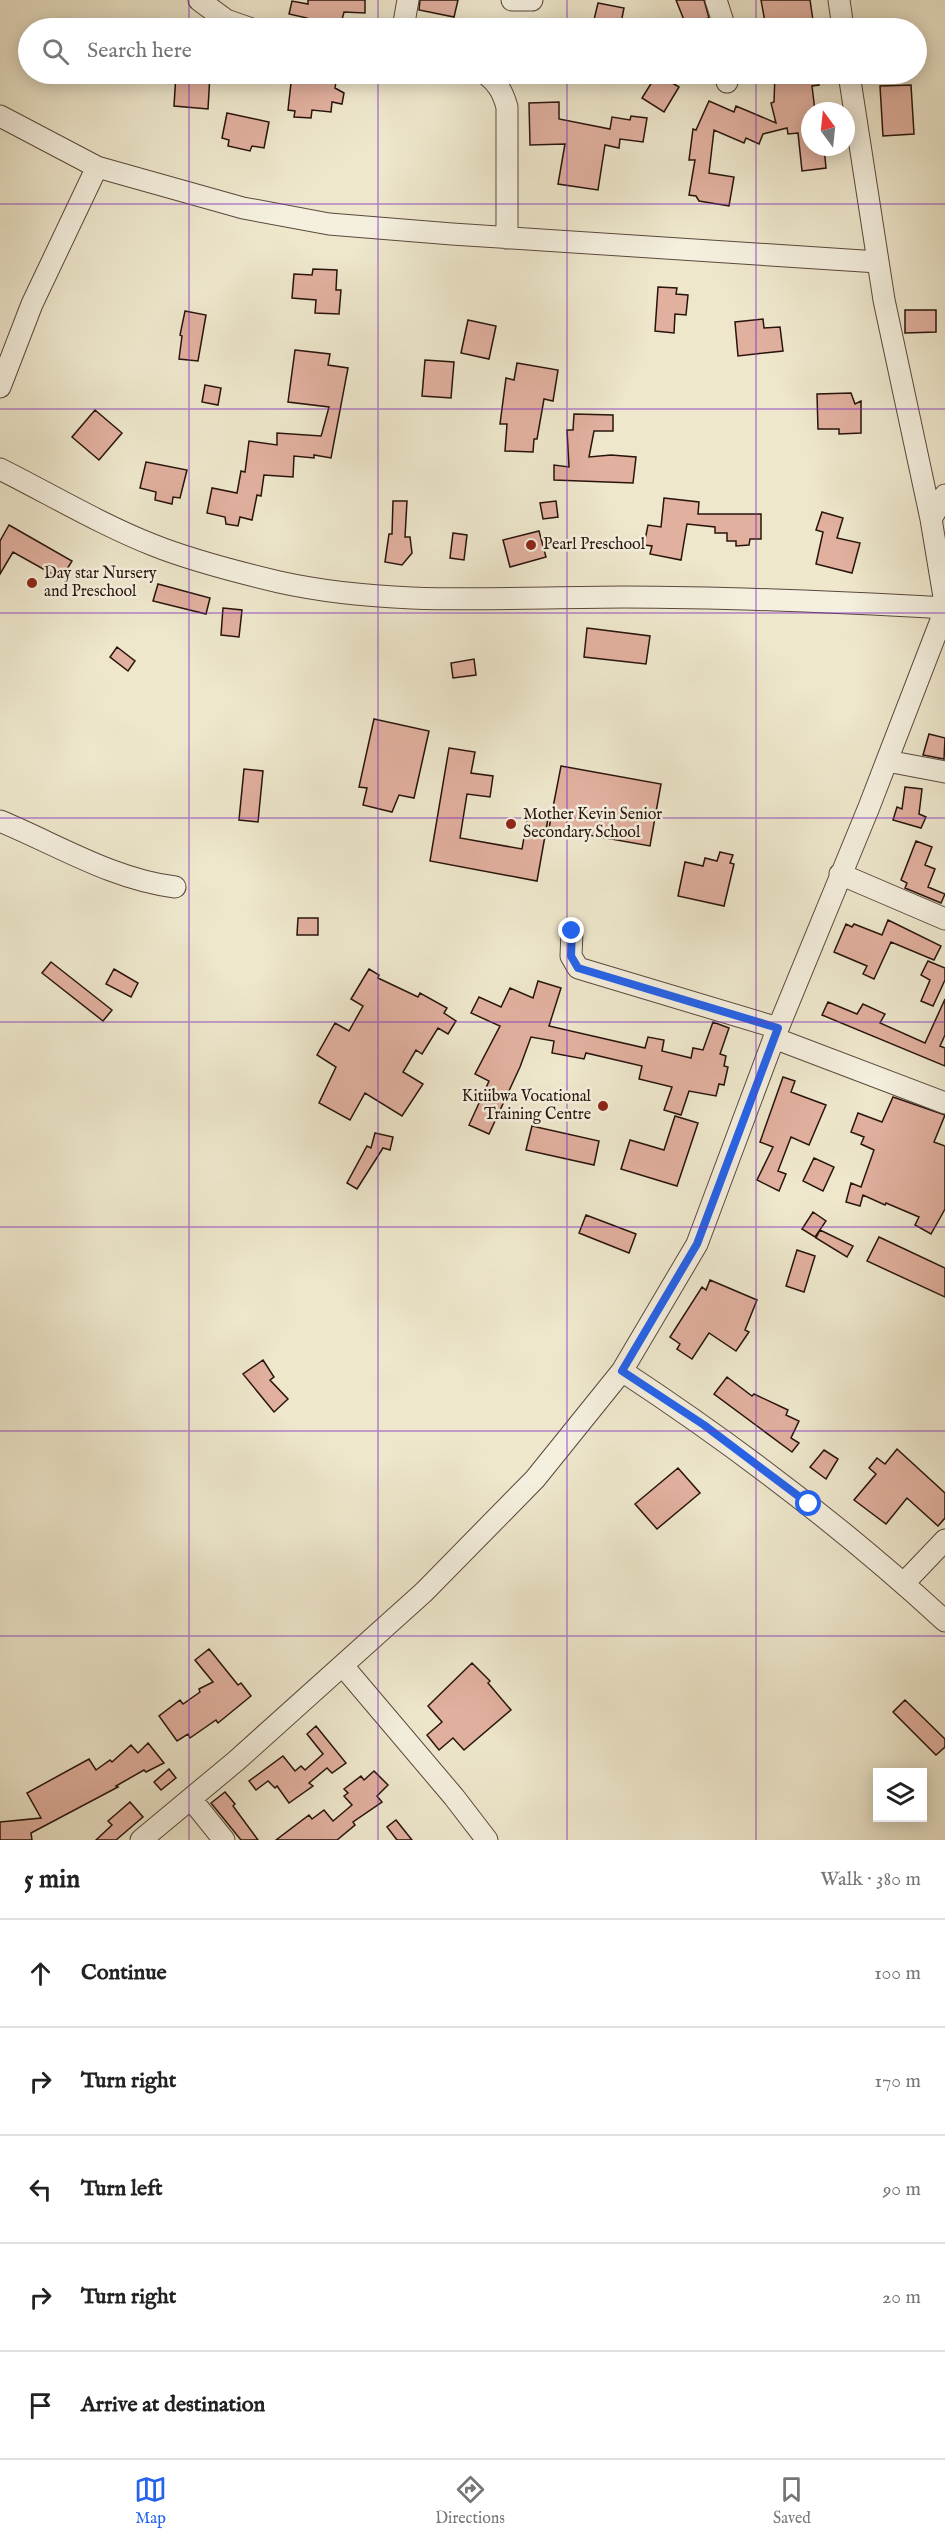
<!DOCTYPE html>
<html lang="en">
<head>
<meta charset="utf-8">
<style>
  body { margin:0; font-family:"IM FELL English",serif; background:#f6f6f6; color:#222 }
  .controls { position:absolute; right:18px; bottom:18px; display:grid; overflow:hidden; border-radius:0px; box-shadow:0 3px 15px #0003 }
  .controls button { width:54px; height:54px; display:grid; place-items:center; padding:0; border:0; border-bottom:2px solid #e0e0e0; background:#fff; color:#222; font:30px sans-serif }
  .compass { position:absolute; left:801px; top:102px; width:54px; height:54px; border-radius:50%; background:#fff; box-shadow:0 3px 15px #0003; rotate:345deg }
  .stop { position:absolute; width:18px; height:18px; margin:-14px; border:4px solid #2563eb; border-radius:50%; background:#fff }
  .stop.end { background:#2563eb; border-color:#fff; box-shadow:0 2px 6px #0008 }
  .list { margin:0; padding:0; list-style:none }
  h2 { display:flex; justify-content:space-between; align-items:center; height:78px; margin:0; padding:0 24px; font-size:26px }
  h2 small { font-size:20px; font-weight:400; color:#767676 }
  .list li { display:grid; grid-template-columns:39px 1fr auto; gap:18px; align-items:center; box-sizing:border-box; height:108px; padding:0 24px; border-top:2px solid #e0e0e0 }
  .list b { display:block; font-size:22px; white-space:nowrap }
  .list em { font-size:20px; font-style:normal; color:#767676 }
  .icon { flex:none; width:33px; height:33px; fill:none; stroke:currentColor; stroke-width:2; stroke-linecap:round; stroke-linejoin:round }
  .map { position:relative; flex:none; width:945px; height:1840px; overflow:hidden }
  .search { position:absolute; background:#fff; box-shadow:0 3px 15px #0003; left:18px; right:18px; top:18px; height:66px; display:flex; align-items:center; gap:15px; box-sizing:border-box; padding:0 21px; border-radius:33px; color:#767676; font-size:22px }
  .sheet { height:618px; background:#fff }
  nav { display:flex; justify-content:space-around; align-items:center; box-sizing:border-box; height:84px; border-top:2px solid #e0e0e0; background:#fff; font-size:16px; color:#767676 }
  nav a { display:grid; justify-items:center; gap:3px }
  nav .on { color:#2563eb }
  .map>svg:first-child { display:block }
  .building { fill:#e1b09f; stroke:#28140c; stroke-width:1.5 }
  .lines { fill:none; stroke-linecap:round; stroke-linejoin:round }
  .minor-casing { stroke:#5a493c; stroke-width:23 }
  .minor { stroke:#f4efde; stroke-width:21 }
  .route { stroke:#2563eb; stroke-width:8 }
  .grid { fill:none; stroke:#7b2cbf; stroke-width:1.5; stroke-opacity:0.55 }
  .poi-dot { fill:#8f2418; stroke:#f4efde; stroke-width:2 }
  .labels { text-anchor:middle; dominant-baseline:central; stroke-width:5; stroke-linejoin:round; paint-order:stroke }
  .poi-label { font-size:16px; fill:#28140c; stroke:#f4efde; text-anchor:start }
</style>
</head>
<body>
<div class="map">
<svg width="945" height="1840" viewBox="0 0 945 1840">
  <rect width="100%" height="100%" fill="#eee7cc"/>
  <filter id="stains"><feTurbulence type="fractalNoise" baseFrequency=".00333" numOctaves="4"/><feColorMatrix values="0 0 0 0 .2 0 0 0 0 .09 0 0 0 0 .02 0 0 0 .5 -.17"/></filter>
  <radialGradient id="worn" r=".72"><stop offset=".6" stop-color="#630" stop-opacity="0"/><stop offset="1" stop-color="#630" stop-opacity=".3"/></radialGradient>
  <path class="building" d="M308,0H365V13L344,12L340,28H306L307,18L289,14L292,1L308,4Z
    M420,0H458L454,17L419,10Z
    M676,0H704L709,18L686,25Z
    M761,0H810L814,27L766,28Z
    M598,3L624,8L620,28H592Z
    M176,74H210L208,109L174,106Z
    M292,74L337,76L335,88L344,93L342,104L332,102L331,112L312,110L311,118L294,117L295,111L288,110Z
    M657,74L679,87L664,112L642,98Z
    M784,74H817L819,85L812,86L815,111H810V147H824L826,168L802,171L798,133L788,134L787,128L763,134L759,144L746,138L744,143L714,130L709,173L734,177L729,206L699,201L696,196L689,195L695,160H689L693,129L696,130L709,101L734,112L736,106L776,123L771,103L774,102L775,75Z
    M911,85L914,134L883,136L880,86Z
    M559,102V119L610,129L612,117L630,120L631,116L647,118L643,142L620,139L619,148L605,145L598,190L558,184L565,144L530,145L529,103Z
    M227,113L269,122L264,148L252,146L250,151L228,146L229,140L222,138Z
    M313,269L337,270L336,290H341L339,314L315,313L316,300L292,298L294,274L312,275Z
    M658,287L677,288L676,294L688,295L686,315L675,314L674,333L655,331Z
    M905,310H936V332L905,333Z
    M185,311L206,315L198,361L179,359L182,336L180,335Z
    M763,319L764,328L780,327L783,351L738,356L735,322Z
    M468,320L496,326L489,359L461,353Z
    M295,350L330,354L328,365L348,368L331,458L314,455V458L294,456L293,477L264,475L261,496L257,495L252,520L240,517L238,526L226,524L225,517L207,513L212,488L237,493L241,471L245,472L249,441L277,445V433L321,436L322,433L329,407L288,402Z
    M425,360L454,362L451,398L422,396Z
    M517,363L558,370L553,401L544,399L537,439H534L533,452L505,451L507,424H500L506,378L514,380Z
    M205,385L221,388L218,405L202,402Z
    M851,393L855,404L861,401V433L839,434V429H818L817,394Z
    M95,410L122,433L99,460L72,437Z
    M574,414L613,415V431H594L589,457L611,455L636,457L633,483L554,480V465L569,467L567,430H573Z
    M146,462L187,470L180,498L173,497L172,504L155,500L156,492L140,488Z
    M664,498L699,502L698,514H761V539H750L749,545L736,546V541H727V533H715V527L687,524L681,560L650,554L652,546L644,545L648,525L661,527Z
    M393,501H407L405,537H410L412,553L402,565L385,562L389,534H392Z
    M556,501L558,517L543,519L540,503Z
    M822,512L843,518L837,538L860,543L852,573L816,564L823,532L816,530Z
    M9,525L72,561L61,579L13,552L0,574V541Z
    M539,531L546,557L510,567L503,540Z
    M453,533L467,535L464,560L450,558Z
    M158,584L210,598L206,614L153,601Z
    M223,608L242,610L239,637L221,635Z
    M587,628L650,636L646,664L584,657Z
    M117,647L135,661L128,671L110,657Z
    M474,659L476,675L453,678L451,663Z
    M374,719L429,731L414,798L399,795L392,812L363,805L367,788L359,787Z
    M929,734L945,738L944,759L923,755Z
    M449,748L475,752L471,773L493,776L490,797L467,794L460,838L522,849L528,815L548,819L537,881L430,861Z
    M561,766L661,784L650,846L549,828Z
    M244,769L263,771L258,822L239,820Z
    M905,787L922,789L919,814L926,817L921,828L893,820L897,807L902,809Z
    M916,841L932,847L925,865L935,869L928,887L945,894L941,903L905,888L907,883L901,880Z
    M720,852L733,855L730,863L734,864L724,906L678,896L685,862L703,866L705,858L717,861Z
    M298,918H318V935H297Z
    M888,920L941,946L934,960L891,942L874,979L863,974L867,966L834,952L846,924L852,927L854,924L882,935Z
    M928,961L945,968V980L933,1006L921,1001L930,980L921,975Z
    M51,962L112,1010L103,1021L42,973Z
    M114,969L138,983L131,997L106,984Z
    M369,969L379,975L378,978L418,997L420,993L447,1008L444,1013L456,1021L448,1034L438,1028L422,1054L416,1050L403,1072L423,1084L402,1116L365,1093L350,1120L319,1103L336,1067L317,1055L335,1023L349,1031L363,1006L351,999Z
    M538,981L561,988L549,1026L645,1048L648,1037L664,1040L662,1051L691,1058L693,1048L703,1050L713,1022L729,1028L720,1054L726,1056L724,1066L728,1067L724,1085L719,1084L716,1096L689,1091L681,1115L664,1110L672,1087L639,1079L642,1066L586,1053L584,1059L552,1053L554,1041L531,1037L520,1067L489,1134L469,1125L489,1081L475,1074L500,1026L471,1013L479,997L501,1007L510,988L533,998Z
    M945,999V1035L940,1046L945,1048V1066L822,1015L828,1002L857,1014L863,1004L885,1014L880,1023L925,1043Z
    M783,1077L795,1081L791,1092L826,1105L809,1145L791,1137L778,1171L786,1174L779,1191L757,1180L773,1147L760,1142Z
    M893,1097L945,1115L934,1142L945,1146V1209L931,1234L915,1225L919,1217L886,1203L885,1205L863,1195L860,1206L846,1202L851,1183L861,1187L874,1150L861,1144L864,1137L851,1132L858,1113L882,1122Z
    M675,1116L698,1123L677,1186L621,1169L630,1140L664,1150Z
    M532,1126L599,1141L594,1165L526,1150Z
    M375,1133L393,1137L390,1150L383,1148L357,1189L347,1183L367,1146L371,1148Z
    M814,1158L834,1167L823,1191L803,1181Z
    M813,1212L826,1221L815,1237L802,1229Z
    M586,1215L636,1234L629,1253L579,1233Z
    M820,1230L853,1246L847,1257L816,1238Z
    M879,1237L945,1268V1297L867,1261Z
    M797,1250L815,1256L804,1292L786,1286Z
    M710,1280L757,1300L745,1330L749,1332L736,1351L709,1333L692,1359L677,1349L680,1344L670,1337L702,1287L706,1290Z
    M263,1360L274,1377L270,1380L288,1399L274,1412L243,1374Z
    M727,1377L752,1396L754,1394L788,1410L786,1415L799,1421L791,1438L799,1443L792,1452L714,1394Z
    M897,1449L945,1493V1518L938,1526L907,1498L886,1524L854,1500L876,1474L869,1468L877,1458L885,1464Z
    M824,1450L838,1459L826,1479L810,1467Z
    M678,1468L700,1493L657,1529L635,1504Z
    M209,1649L238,1685L241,1683L251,1696L218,1723L216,1720L190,1738L188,1734L177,1741L159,1716L180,1700L183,1704L200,1692L199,1689L213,1682L195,1660Z
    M472,1663L490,1681L488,1683L511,1710L464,1750L453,1738L439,1750L427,1735L442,1722L428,1706Z
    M905,1700L945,1739V1747L936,1755L893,1712Z
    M316,1726L346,1763L332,1773L327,1768L309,1783L313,1786L289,1803L277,1786L275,1788L268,1781L256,1790L249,1781L283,1756L295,1771L301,1766L305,1770L323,1754L307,1734Z
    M148,1743L164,1763L146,1772L144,1770L116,1786L118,1787L31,1833L32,1840H0V1822L41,1818L27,1793L89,1759L96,1770L110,1760L112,1762L131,1745L138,1753Z
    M169,1769L176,1778L161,1790L154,1782Z
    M374,1771L388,1785L377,1796L382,1802L353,1822L355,1825L337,1840H276L309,1815L312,1819L324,1810L333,1821L352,1805L344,1796L348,1793L344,1789L361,1776L364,1780Z
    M225,1792L235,1804L233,1806L258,1840H241L211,1803Z
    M130,1802L143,1817L116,1840H96L112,1825L108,1821Z
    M396,1820L412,1840H397L387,1827Z"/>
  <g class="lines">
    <g class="minor-casing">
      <path id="minor" d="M199,0L226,20L249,28
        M512,0H532
        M716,0L725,28
        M839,0L843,28
        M403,28L408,0
        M486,74C498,83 503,93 507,107V238
        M727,74V82
        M849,74L884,300L931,519L945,603
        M0,116L97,167L243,208L329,224L452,234L878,262
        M0,387L32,304L97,167
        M0,469C50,494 100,524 153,545C193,561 237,572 279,582C392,607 508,597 624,597C731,597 838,602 945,608
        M931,519L945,495
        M887,761L945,772
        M0,821C58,845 112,879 175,887
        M840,874L945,919
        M572,931L571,956L578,968L778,1028
        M774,1038L945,1103
        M622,1371C736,1446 844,1528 945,1621
        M904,1583L945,1540
        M343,1666L454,1797L487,1840
        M191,1799L224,1840
        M141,1840L236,1761L424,1592L535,1479L622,1371L697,1244L774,1038L869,807L945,610"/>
    </g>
    <use href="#minor" class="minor"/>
  </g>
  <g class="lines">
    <path class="route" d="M572,931L571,956L578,968L778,1028L697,1244L622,1371L704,1425L809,1504"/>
  </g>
  <path class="grid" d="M189,0V28M378,0V28M567,0V28M756,0V28M189,74V1840M378,74V1840M567,74V1840M756,74V1840M0,204H945M0,409H945M0,613H945M0,818H945M0,1022H945M0,1227H945M0,1431H945M0,1636H945"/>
  <g class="poi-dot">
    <circle cx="531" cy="545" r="6"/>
    <circle cx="32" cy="583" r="6"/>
    <circle cx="511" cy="824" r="6"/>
    <circle cx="603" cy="1106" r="6"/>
  </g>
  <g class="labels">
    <g class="poi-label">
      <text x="543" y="545">Pearl Preschool</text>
      <text x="44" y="574">Day star Nursery<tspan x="44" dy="18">and Preschool</tspan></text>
      <text x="523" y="815">Mother Kevin Senior<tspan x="523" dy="18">Secondary School</tspan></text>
      <text x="591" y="1097" text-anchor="end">Kitiibwa Vocational<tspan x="591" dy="18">Training Centre</tspan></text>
    </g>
  </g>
  <rect width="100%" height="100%" filter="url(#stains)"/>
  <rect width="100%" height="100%" fill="url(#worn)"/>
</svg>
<div class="controls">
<button><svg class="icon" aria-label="layers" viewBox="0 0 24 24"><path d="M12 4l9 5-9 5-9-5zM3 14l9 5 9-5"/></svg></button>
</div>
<svg class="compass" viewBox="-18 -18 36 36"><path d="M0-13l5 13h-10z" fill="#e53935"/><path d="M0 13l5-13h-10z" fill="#767676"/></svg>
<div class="stop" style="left:809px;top:1504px"></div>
<div class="stop end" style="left:572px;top:931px"></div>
<div class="search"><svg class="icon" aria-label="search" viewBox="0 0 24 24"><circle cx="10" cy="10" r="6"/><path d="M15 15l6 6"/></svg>Search here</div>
</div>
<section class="sheet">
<h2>5 min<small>Walk · 380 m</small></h2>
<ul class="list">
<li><svg class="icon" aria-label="ahead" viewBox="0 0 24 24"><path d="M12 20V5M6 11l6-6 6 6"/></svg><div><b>Continue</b></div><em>100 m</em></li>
<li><svg class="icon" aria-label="right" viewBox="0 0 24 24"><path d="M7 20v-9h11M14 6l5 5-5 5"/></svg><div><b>Turn right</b></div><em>170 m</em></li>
<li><svg class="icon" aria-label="left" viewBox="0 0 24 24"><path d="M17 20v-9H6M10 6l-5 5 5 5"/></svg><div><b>Turn left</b></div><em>90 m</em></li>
<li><svg class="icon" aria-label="right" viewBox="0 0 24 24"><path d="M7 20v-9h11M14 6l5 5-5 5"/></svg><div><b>Turn right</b></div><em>20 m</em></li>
<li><svg class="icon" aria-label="arrive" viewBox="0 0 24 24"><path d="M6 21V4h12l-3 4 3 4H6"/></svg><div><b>Arrive at destination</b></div></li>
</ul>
</section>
<nav>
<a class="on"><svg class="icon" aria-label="map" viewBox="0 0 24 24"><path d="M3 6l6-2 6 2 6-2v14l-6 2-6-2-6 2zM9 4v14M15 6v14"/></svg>Map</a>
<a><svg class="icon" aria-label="directions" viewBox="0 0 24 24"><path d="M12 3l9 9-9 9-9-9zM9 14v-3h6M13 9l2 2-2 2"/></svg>Directions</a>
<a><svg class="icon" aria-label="saved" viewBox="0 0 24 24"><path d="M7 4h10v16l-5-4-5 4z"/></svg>Saved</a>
</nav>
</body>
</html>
